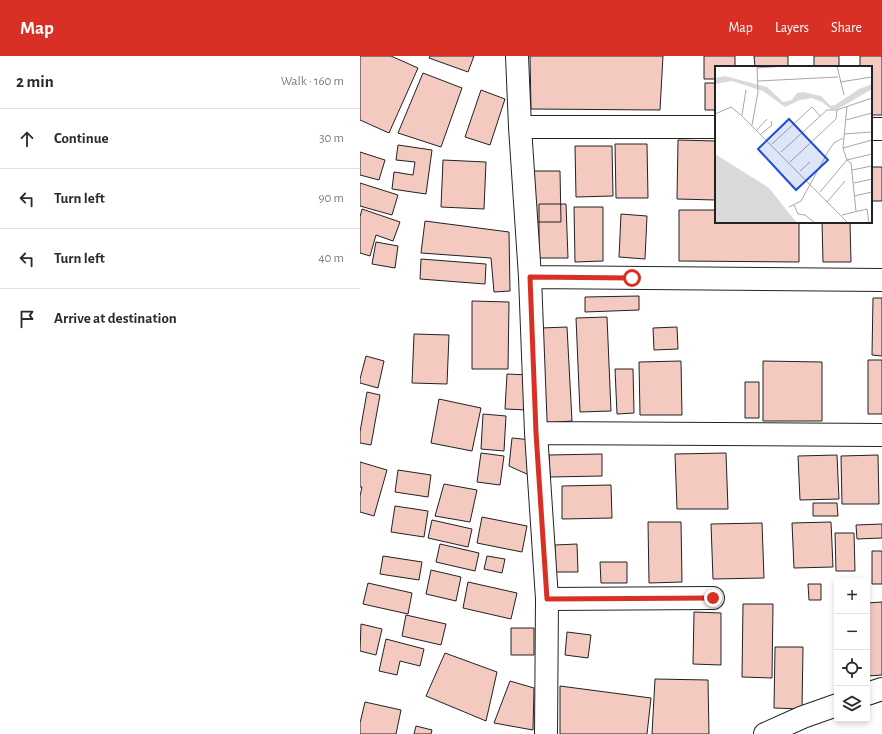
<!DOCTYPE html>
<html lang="en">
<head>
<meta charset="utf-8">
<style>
  body { margin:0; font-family:"Alegreya Sans",sans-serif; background:#f2f2f3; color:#2b2b33 }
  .controls { position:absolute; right:12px; bottom:12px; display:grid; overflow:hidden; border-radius:4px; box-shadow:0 2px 6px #0003 }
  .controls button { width:36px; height:36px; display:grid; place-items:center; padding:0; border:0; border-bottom:1px solid #e1e1e2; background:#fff; color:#2b2b33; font:20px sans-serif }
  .stop { position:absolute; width:12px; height:12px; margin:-9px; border:3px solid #d93025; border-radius:50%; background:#fff }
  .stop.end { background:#d93025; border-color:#fff; box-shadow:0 1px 4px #0008 }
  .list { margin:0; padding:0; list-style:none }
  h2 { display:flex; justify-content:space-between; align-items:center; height:52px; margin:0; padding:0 16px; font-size:17px }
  h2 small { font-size:13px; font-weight:400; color:#7c7c81 }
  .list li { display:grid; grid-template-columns:26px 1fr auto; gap:12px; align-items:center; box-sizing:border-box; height:60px; padding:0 16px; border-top:1px solid #e1e1e2 }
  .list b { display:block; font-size:15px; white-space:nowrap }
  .list em { font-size:13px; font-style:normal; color:#7c7c81 }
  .icon { flex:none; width:22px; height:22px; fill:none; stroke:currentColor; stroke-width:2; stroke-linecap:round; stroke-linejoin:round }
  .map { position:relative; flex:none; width:522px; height:678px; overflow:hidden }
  header { display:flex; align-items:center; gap:24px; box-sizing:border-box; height:56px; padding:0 20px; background:#d93025; color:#fff }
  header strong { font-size:19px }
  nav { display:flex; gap:22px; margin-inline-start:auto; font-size:14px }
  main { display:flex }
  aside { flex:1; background:#fff }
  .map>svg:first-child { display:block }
  .building { fill:#f3c9c0; stroke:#222 }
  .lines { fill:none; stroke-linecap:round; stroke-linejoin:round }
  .minor-casing { stroke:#222; stroke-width:24 }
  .minor { stroke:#fff; stroke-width:22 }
  .route { stroke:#d93025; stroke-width:5 }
  .inset-road { fill:none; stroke:#a7a7a7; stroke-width:1 }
  .view { fill:#1d4ed8; fill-opacity:0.15; stroke:#1d4ed8; stroke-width:2 }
  .inset-edge { fill:none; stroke:#222; stroke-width:2 }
</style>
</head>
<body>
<header>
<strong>Map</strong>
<nav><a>Map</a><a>Layers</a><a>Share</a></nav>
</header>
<main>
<aside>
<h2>2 min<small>Walk · 160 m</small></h2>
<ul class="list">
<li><svg class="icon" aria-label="ahead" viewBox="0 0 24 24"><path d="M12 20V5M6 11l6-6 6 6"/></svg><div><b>Continue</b></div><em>30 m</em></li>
<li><svg class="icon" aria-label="left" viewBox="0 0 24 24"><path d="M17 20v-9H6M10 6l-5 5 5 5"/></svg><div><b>Turn left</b></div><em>90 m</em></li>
<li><svg class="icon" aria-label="left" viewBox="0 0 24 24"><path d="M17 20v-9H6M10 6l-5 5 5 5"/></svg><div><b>Turn left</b></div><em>40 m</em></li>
<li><svg class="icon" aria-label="arrive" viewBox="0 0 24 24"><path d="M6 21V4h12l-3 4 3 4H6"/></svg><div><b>Arrive at destination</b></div></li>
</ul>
</aside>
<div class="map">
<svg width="522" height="678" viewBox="0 0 522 678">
  <rect width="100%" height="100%" fill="#fff"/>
  <path class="building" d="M0,0H31L58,12L29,77L0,64Z
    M70,0H114L108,16L69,2Z
    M170,0H303L300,54L171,53Z
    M344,0H375V11H356V23H344Z
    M394,0H428V11H395Z
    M454,0H479V11H454Z
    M500,0H522V59H511V11H500Z
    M63,17L102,32L81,91L38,77Z
    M345,27H356V54H345Z
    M121,34L145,43L130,89L105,81Z
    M318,84L356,85V144L317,143Z
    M255,88H287L288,142H256Z
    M38,89L72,94L66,138L32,133L34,116L53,119L55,106L36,104Z
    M215,90H252L253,140L216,141Z
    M0,96L25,104L19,124L0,119Z
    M83,104L126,106L124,153L81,151Z
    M511,111H522V145H511Z
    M170,115H200L201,166H171Z
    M0,127L38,139L32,159L0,150Z
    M179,148H206L208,202H179Z
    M214,151H243V205L215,206Z
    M2,153L40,166L33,185L16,179L10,200L0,197V161Z
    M319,154H356V166H439V206L319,205Z
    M261,158L287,160L285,203L259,201Z
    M65,165L149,176L150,235L134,236L131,202L61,197Z
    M462,166H490L491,206H463Z
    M16,186L38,190L35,212L12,208Z
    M61,203L126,208L125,228L60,223Z
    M279,240V254L225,256V241Z
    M513,242H522V300L512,299Z
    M112,245L149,246L148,313H112Z
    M247,261L251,355L220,356L216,262Z
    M207,271L212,365L186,367L181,272Z
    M317,271L318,293L294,294L293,272Z
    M54,278L89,279L87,328L52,327Z
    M6,300L24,305L18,332L0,327V323Z
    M508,304H522V358H508Z
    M321,305L322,359H280L279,306Z
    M403,305L462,306V365H403Z
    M255,313H273L274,357L257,358Z
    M147,318L169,319L168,354L145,353Z
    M385,326H399V362H385Z
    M7,336L20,339L11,389L0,387V376Z
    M79,343L121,352L112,395L71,387Z
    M123,358L146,360L144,395L121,393Z
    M152,382L172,384L169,419L149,410Z
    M121,397L144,400L140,429L117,426Z
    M366,397L368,453H317L315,398Z
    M242,398V420L190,421L189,399Z
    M477,399L479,443L440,444L438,400Z
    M518,399L519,448H482L481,400Z
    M0,406L27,414L14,460L0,456V440L2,431H0Z
    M38,414L71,419L68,441L35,436Z
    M84,428L117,434L110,466L75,460Z
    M251,429L252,462L202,463V430Z
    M453,447H477L478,460H453Z
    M35,450L68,455L64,481L31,476Z
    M122,461L167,470L162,496L117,487Z
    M72,464L112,473L108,491L68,482Z
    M288,466H321L322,526L289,527Z
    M471,466L473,511L434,512L432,467Z
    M402,467L404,522L353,523L351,468Z
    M522,468V482L497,483L496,469Z
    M475,477H494L495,515H476Z
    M80,488L119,497L115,515L76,506Z
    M217,488L218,516H195V489Z
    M512,495H522V528H512Z
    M23,500L62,506L59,524L20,518Z
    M127,500L145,503L142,517L124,513Z
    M240,506H267V527H241Z
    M71,514L101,521L96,545L66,538Z
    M108,526L157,537L151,563L103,552Z
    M8,527L52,537L48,558L3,548Z
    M448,528H461V544H449Z
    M522,546V619L507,620V547Z
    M383,548H413L412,622L382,621Z
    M334,556L361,557V609L333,608Z
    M46,559L86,568L81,589L42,580Z
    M1,568L22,573L16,599L0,595Z
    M151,572H174V599H151Z
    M207,576L231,579L228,602L205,599Z
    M26,583L64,593L60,610L40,605L37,619L19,615Z
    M415,591H443L442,653L414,652Z
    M85,597L137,616L126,665L66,640Z
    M295,623L348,624L349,678H292Z
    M150,625L174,632L173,674L134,667Z
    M200,630L291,642L287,678H200Z
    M5,646L41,654L36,678H0V667Z
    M56,670L72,674L71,678H54Z"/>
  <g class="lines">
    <g class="minor-casing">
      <path id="minor" d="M157,0L160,71L170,221L176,377L187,543L186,678
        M160,71H356
        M511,73H522
        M170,221L522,224
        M176,377L522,379
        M187,543L353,542
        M507,638L522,633
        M405,678L443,661L477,649"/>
    </g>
    <use href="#minor" class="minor"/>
  </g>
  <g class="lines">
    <path class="route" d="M272,222L170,221L176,377L187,543L353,542"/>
  </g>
  <g transform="translate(355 10)">
    <rect width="157" height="157" fill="#fff"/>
    <path d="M10,10L52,21L68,36L77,34L82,27L88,26L106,30L116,40L120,39L144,23L157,18V23L123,43H116L107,36L97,32L85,34L70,41L48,25L17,15L0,18V12ZM0,88L54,122L82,157H0Z" fill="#d9d9d9"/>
    <path class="inset-road" d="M122,0L129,29M42,2L70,0M43,15L123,11M125,16L157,11M132,40L128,82L132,94L136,97L141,145M0,48L16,41L27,50L133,157M27,49L31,24M131,54L157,47M37,59L43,26L42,0M42,64L52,53M46,68L57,59L56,55M129,68L157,66M57,78L97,41L105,50M128,82L157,74M66,86L112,44H122M75,96L121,53L122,44L157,32M137,104L157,100M85,105L95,96M139,117L157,113M105,126L132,94L157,88M139,130L157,126M112,136L130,115M79,139L83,148L90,149L100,157M74,141L86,135L114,84L119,77L128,72M127,149L152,143L154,157"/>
    <path class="view" d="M74,53L113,94L81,124L43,83Z"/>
    <rect width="157" height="157" class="inset-edge"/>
  </g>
</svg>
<div class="controls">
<button>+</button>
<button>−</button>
<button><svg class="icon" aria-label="locate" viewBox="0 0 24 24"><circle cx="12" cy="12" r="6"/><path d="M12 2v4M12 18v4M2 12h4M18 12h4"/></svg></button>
<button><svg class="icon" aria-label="layers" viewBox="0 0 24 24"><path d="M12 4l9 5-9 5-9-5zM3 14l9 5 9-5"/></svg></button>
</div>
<div class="stop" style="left:272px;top:222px"></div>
<div class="stop end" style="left:353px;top:542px"></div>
</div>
</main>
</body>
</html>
